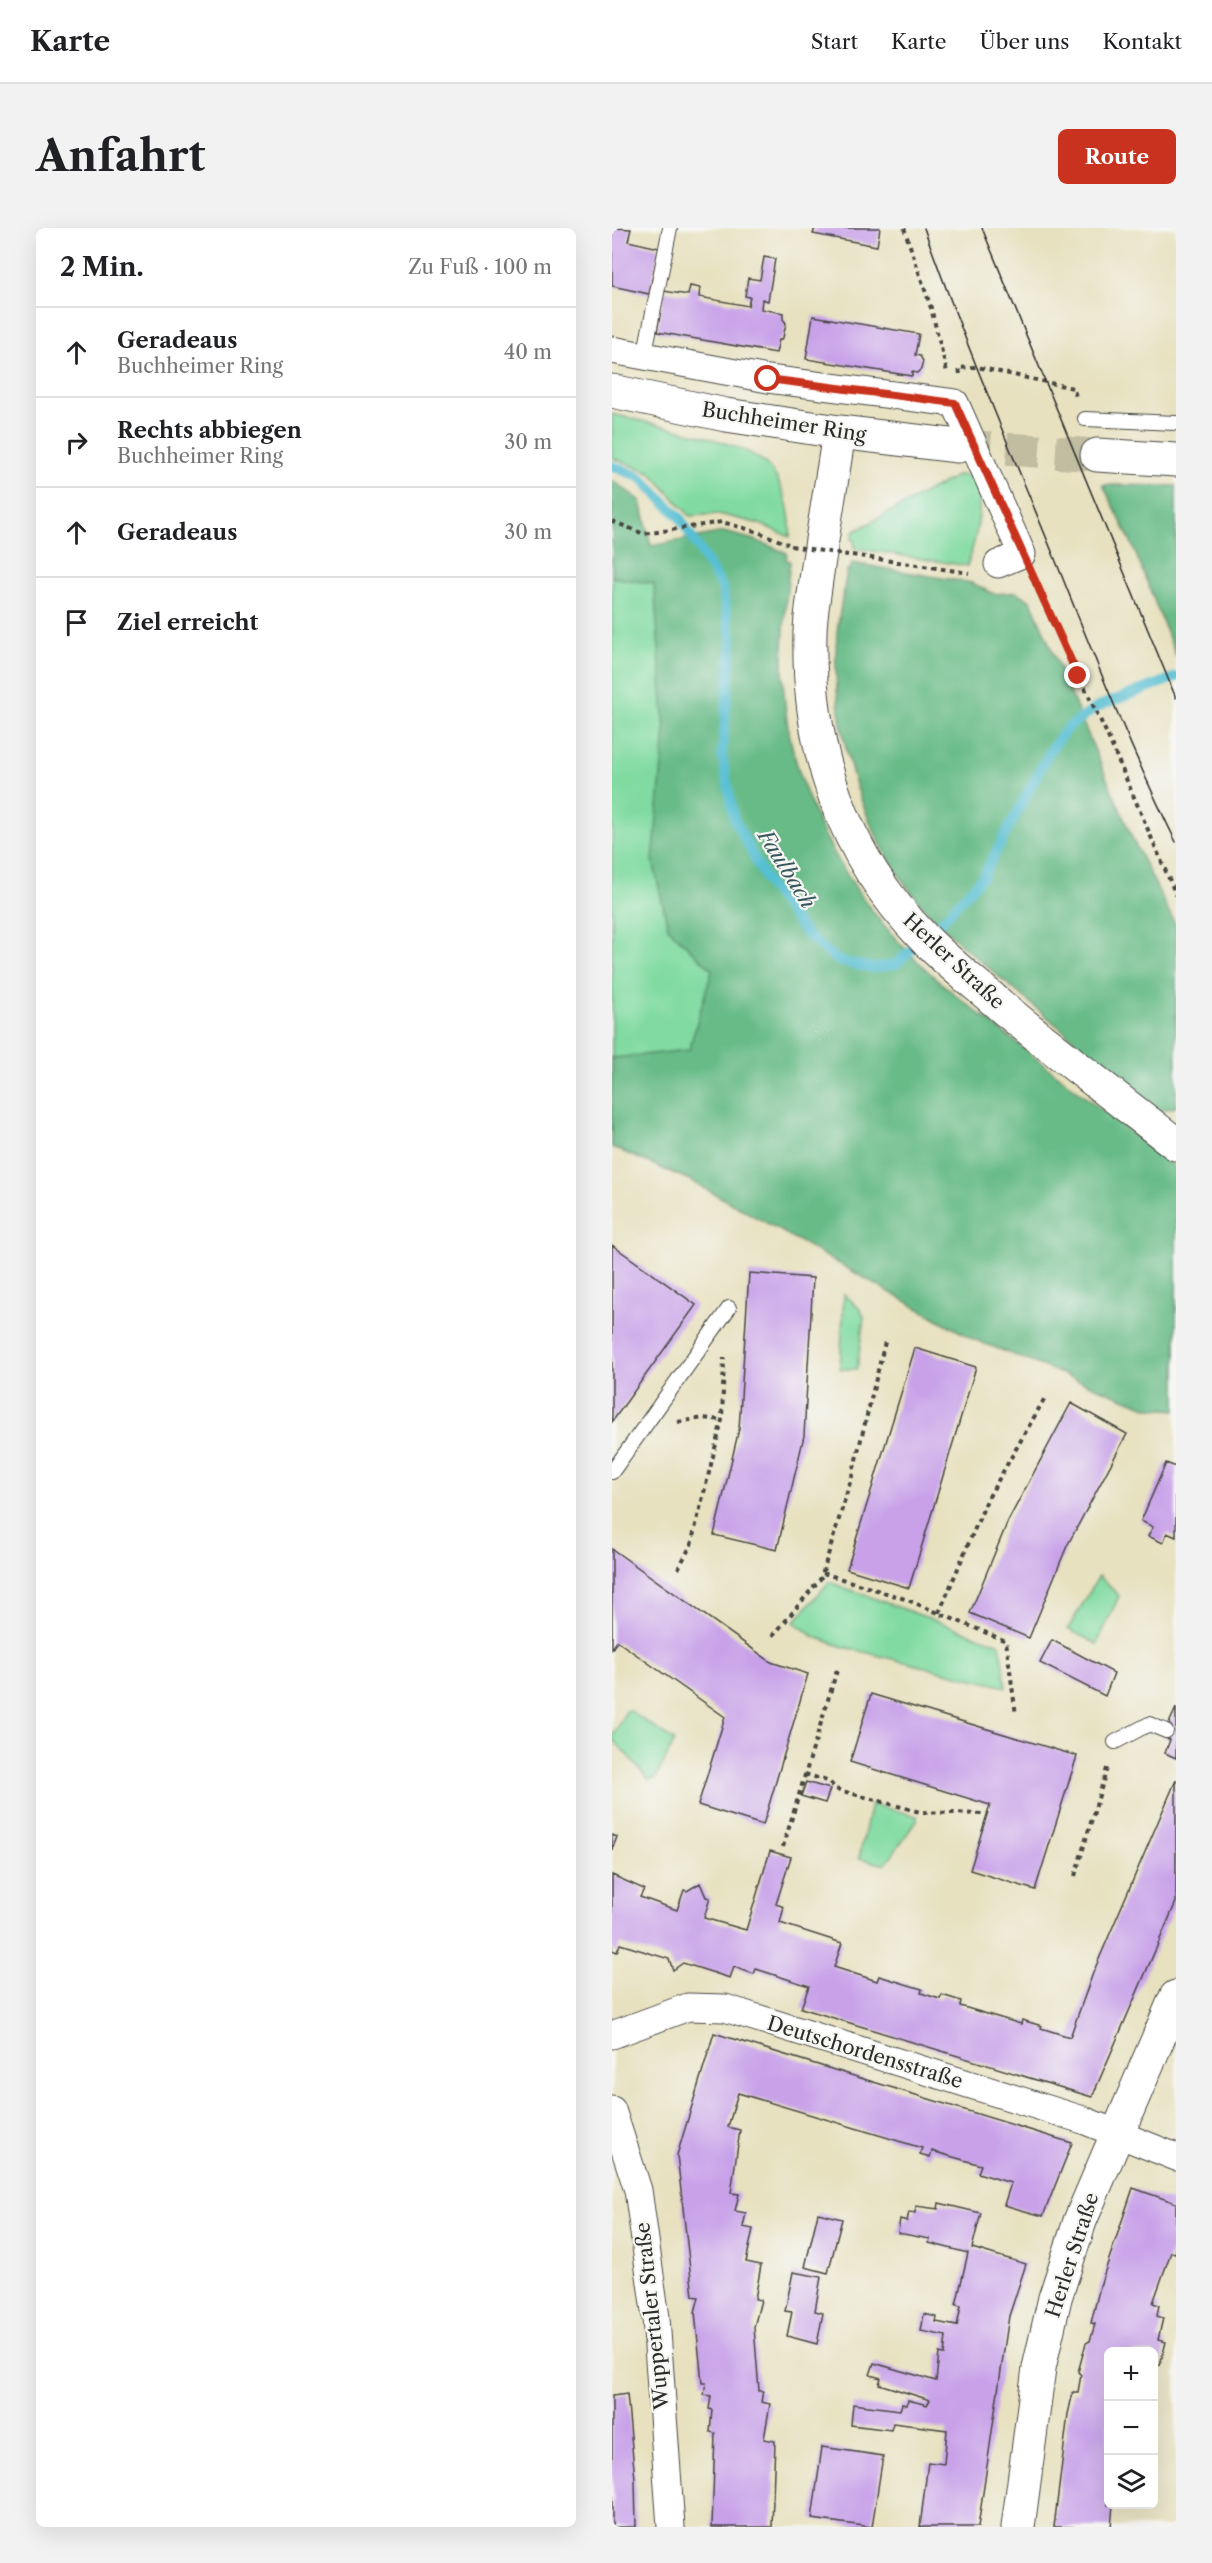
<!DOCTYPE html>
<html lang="de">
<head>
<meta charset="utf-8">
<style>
  body { margin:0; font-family:"Libre Caslon Text",serif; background:#f2f2f2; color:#202124 }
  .controls { position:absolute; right:18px; bottom:18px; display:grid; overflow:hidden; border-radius:9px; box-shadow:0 6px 24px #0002 }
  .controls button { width:54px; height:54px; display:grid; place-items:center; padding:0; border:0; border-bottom:2px solid #e0e0e0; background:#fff; color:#202124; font:30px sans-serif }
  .stop { position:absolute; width:18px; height:18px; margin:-14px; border:4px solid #c8321e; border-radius:50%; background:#fff }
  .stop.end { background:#c8321e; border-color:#fff; box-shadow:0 2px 6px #0008 }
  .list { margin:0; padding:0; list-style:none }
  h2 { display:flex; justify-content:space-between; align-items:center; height:78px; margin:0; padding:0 24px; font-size:26px }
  h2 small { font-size:20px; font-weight:400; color:#757577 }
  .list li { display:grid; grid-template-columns:39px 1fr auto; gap:18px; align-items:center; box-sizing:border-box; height:90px; padding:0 24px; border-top:2px solid #e0e0e0 }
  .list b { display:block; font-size:22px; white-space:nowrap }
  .list p { margin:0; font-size:20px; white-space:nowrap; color:#757577 }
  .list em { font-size:20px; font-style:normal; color:#757577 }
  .icon { flex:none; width:33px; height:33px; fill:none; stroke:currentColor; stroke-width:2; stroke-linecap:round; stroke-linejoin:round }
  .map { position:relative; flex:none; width:564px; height:2299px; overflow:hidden; border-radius:9px }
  header { display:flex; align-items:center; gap:36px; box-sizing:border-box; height:84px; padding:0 30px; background:#fff; border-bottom:2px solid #e0e0e0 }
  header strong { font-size:28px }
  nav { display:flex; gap:33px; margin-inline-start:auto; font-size:21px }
  .intro { display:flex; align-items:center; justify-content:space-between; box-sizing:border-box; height:144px; padding:0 36px }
  h1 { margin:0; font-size:42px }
  .button { padding:15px 27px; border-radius:9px; background:#c8321e; color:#fff; font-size:21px; font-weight:700 }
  main { display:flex; gap:36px; padding:0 36px }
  aside { flex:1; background:#fff; border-radius:9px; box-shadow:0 6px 24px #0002 }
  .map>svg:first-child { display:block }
  .green { fill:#81dba1; stroke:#568366; stroke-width:1.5 }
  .forest { fill:#68bb87; stroke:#4a7359; stroke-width:1.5 }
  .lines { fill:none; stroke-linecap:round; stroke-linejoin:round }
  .stream { stroke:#57bfd3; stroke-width:10 }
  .building { fill:#c8a1e9 }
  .secondary-tunnel { stroke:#c1bda1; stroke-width:33; stroke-dasharray:33 16; stroke-linecap:butt }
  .lane-casing { stroke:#474641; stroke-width:16 }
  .street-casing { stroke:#474641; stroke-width:29 }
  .secondary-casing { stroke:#474641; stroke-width:35 }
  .path { stroke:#474641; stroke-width:4; stroke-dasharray:4.5 4.5; stroke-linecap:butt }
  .lane { stroke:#fff; stroke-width:14 }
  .street { stroke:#fff; stroke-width:27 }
  .secondary { stroke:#fff; stroke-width:33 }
  .tram { stroke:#2b2b2b; stroke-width:1.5 }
  .path-bridge { stroke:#474641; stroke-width:4; stroke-dasharray:4.5 4.5; stroke-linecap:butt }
  .route { stroke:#c8321e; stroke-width:8 }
  .labels { text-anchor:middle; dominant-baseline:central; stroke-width:4.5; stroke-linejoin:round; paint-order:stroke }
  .street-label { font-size:20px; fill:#2b2b2b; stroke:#f6f6f2 }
  .water-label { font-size:21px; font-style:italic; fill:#38575d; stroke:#f6f6f2 }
</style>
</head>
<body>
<header>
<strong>Karte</strong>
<nav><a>Start</a><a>Karte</a><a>Über uns</a><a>Kontakt</a></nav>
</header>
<div class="intro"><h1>Anfahrt</h1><a class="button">Route</a></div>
<main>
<aside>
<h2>2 Min.<small>Zu Fuß · 100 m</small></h2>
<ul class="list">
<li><svg class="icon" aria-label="ahead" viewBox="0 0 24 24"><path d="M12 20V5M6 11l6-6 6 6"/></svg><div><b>Geradeaus</b><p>Buchheimer Ring</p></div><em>40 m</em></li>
<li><svg class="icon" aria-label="right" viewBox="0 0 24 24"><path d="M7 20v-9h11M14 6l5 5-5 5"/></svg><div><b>Rechts abbiegen</b><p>Buchheimer Ring</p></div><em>30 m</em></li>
<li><svg class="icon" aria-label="ahead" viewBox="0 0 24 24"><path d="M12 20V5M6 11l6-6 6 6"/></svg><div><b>Geradeaus</b></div><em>30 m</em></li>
<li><svg class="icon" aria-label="arrive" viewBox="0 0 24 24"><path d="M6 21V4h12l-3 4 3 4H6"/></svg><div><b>Ziel erreicht</b></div></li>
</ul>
</aside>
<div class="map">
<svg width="564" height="2299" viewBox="0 0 564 2299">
  <rect width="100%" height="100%" fill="#f6f6f2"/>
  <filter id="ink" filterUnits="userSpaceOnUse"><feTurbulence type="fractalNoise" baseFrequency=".0167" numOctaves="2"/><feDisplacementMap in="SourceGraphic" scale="12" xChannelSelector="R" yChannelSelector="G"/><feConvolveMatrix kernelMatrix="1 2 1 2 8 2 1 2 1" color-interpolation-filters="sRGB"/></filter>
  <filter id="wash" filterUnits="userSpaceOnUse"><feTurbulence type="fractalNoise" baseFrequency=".008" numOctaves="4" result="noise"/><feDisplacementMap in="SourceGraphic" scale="24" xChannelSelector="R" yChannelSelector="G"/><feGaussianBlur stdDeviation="1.35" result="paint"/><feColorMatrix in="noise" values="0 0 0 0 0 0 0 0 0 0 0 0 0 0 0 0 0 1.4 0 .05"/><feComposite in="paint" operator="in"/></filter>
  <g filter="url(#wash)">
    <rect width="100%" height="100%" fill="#e7e1bf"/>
    <path class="green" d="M0,186C36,195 130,212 154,236C171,253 180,285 178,309L148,296L107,286L78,288L38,244L0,230Z
      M346,247L360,248C375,270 363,314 355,338L242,320L243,313L240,312L241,304Z
      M0,326L46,340L108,658L123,976L78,952L0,919Z
      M232,1066L247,1080L252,1089L245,1141H228Z
      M487,1348L507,1368L485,1416L456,1401Z
      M217,1354L388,1416L394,1459L228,1418L201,1408L182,1394Z
      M17,1482L62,1513L44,1550L37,1552L0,1510L14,1483Z
      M259,1576L305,1588V1592L273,1637L247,1630Z"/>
    <path class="forest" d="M0,252L29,273L39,318L112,304L143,312L175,325L174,332L178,333C171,397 165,463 182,526C205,614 258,693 326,752C353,776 383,797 411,820C462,860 513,900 564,940V1182L537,1180L361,1111L78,952L0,919V830L77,822L100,742L56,700L41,633L53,503L42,356L0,349Z
      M491,257L564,258V428L520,316Z
      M240,335L360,355L382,366L404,364L419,373L522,614L564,698V879L547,883C499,843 451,803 404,763C371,735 335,707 307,674C247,602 218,497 225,405C227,384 232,363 235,342H238Z"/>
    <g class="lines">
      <path class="stream" d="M0,238L28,249L68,290L110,359L120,416L110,527L122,591L158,660L195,707L226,733L261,740L284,736L330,693L371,648L438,523L455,500L487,478L564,449"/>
    </g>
    <g id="blocks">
      <path class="building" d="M0,0L19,1L16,13L47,20L37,66L0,58Z
        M203,0H268L265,18L201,6Z
        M152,29L163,31L156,73L150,71L149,81L171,85V91L174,95L171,110L167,112L164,125L45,104L52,63L76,67L78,58L88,60L87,69L136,78L138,69L133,68L136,50L148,52Z
        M201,88L307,106L303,127L308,128L311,133L309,141L305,145L300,144V148L194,131Z
        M0,1017L84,1077L0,1194Z
        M137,1045L201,1050L192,1208L165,1322L102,1307L127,1201Z
        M303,1120L364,1139L297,1360L235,1341Z
        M459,1175L515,1206L455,1318L417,1410L358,1385L396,1293Z
        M554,1235L564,1239V1309L555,1305L551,1315L536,1308L541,1299L529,1293Z
        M0,1321L159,1434L196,1446L151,1597L86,1577L113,1489L5,1413L0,1421Z
        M440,1412L502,1445L493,1468L428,1435Z
        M259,1466L465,1528L423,1662L358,1642L378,1577L238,1534Z
        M564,1480V1530L553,1525L558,1512L551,1509Z
        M564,1552V1674L480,1869L189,1780L197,1758L144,1741L142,1746L122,1739L118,1750L71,1735L61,1742L57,1731L8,1716L5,1724L0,1722V1647L32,1661L28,1669L65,1682L72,1662L75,1663L88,1655L94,1669L98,1670L92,1690L134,1702L158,1623L179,1629L164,1676L172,1679L168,1695L230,1715L222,1739L265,1753L267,1748L310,1761L309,1765L328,1771L330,1767L349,1773L348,1778L409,1796L410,1792L430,1798L429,1800L458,1809L481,1745Z
        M194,1554L218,1561L213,1575L189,1568Z
        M0,1607L5,1609L0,1622Z
        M102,1805L460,1915L431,1988L392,1977L399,1955L366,1945L369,1937L320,1923L318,1929L308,1926L310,1920L126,1865L116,1899L128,1902L119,1965L127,1966L123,1983L134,1985L131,1999L141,2001L134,2034L149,2037L143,2071L149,2072L142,2099L147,2163H151L149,2174L158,2176L152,2211L163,2213L160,2299H100L103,2205L98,2204L100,2182L97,2181L99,2168L92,2167L94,2155H90L83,2084L87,2069L81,2068L65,1927Z
        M521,1960L564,1975V2025L559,2024L541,2075L547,2077L545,2088L551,2090L546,2112L554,2114L548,2137L542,2135V2124H496V2277H501L499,2299H442L456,2186L461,2164H466L469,2147L466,2144L474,2115L478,2113L483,2096L479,2095L488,2058Z
        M327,1975L369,1985L360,2020L414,2036L397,2088L366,2299H308L316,2234L332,2236L335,2202L281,2195L279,2202L239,2197L241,2176L288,2182L290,2176L294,2177L296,2172L315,2177L318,2172L267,2156L269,2150L258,2147L262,2135L324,2153L327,2125L332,2126L334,2108L309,2103L312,2086L325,2089L324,2094L345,2098L349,2078L344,2077L356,2025L317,2015L318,2011L286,2005L288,1991L295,1993L297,1984L303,1985L304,1978L326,1981Z
        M206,1985L230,1991L216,2045L193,2039Z
        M181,2044L209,2049L203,2083L211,2085L205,2116L175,2108L180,2084L173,2083Z
        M15,2166L23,2251L24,2299H0V2168Z
        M210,2219L271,2228L260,2299L200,2291Z"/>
    </g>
  </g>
  <g filter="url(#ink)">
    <use href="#blocks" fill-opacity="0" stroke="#474641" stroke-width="1.5"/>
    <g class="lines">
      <path class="secondary-tunnel" d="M346,218L485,227"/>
      <g class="lane-casing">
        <path id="lane" d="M32,129L58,0
          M473,191L564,195
          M0,1244L117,1080
          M503,1514L537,1496L554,1503"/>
      </g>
      <g class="street-casing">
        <path id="street" d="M0,122L156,151L343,175L410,326L386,336
          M0,1807L76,1779L113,1780L471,1892L564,1929
          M0,1882L26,1962L44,2090L59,2299"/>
      </g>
      <g class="secondary-casing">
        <path id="secondary" d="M0,163L114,187L227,204L346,218
          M227,204C220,253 211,302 204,352C202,369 198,388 198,405C195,521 231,627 312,710C336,735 364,756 390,779C447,826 506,871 564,916
          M485,227L564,232
          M406,2299L427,2140L443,2070L468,1993L564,1769"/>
      </g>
      <path class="path" d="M292,0L319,80L335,144
        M348,146L347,140L365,139L461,160L465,171
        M0,293L32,306L110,294L146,304L176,316
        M240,327L357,345
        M422,354L494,504L564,667
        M66,1194L91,1190L110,1192
        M66,1341L79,1317L110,1192L112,1130
        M211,1345L293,1371L394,1413L404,1487
        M327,1385L375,1272L434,1168
        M161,1408L209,1350L240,1248L273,1114
        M193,1546L218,1554L223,1561L308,1584L370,1586
        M171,1619L226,1439
        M463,1648L496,1537"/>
      <use href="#lane" class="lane"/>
      <use href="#street" class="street"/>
      <use href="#secondary" class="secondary"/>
      <path class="tram" d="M312,0C351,110 397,218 441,326C480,423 518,521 564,614
        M370,0L564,470"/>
      <path class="path-bridge" d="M179,318L236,327"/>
    </g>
  </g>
  <g class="lines" filter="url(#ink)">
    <path class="route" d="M156,151L343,175L466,448"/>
  </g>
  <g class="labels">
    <g class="street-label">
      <text transform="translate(172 194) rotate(9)">Buchheimer Ring</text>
      <text transform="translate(342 733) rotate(43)">Herler Straße</text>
      <text transform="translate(253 1824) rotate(17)">Deutschordensstraße</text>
      <text transform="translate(460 2027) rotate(-72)">Herler Straße</text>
      <text transform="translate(40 2088) rotate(-96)">Wuppertaler Straße</text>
    </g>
    <g class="water-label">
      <text transform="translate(175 641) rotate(58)">Faulbach</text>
    </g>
  </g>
</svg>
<div class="controls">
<button>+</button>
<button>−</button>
<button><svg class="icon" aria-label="layers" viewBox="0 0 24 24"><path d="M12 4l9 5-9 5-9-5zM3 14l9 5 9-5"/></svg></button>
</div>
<div class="stop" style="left:156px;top:151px"></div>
<div class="stop end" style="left:466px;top:448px"></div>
</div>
</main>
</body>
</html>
